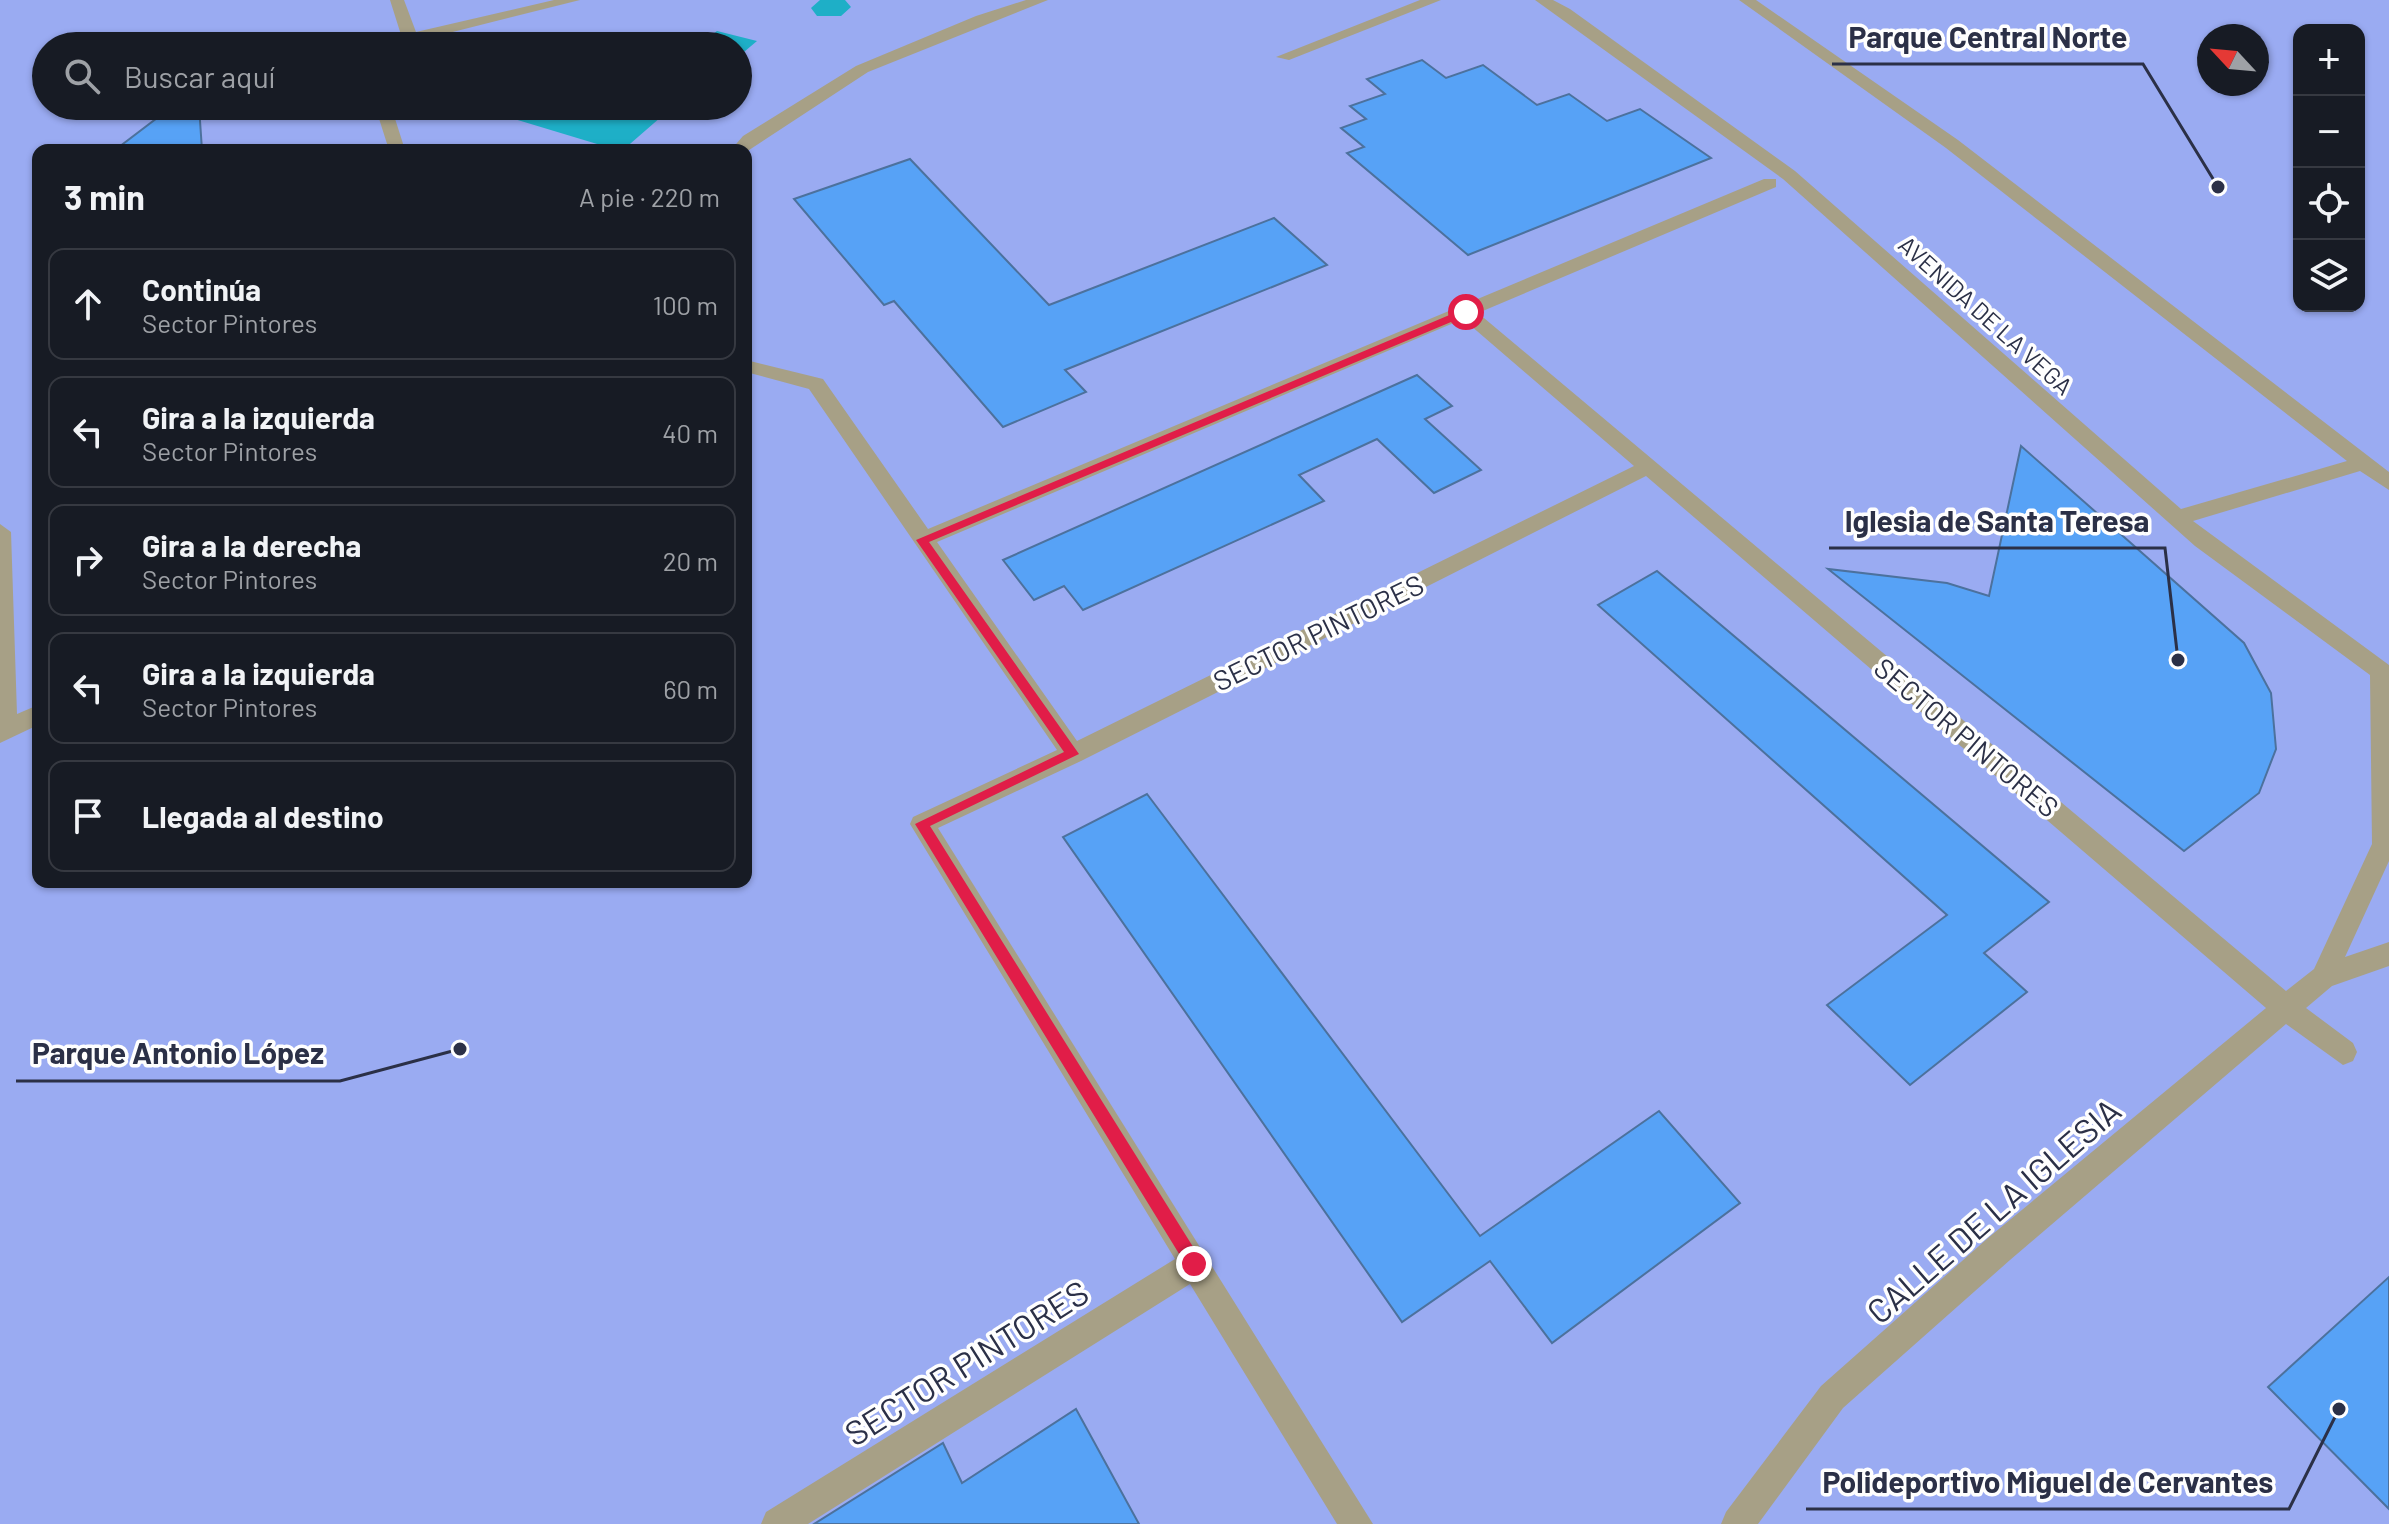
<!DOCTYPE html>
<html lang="es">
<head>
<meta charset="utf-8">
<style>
  body { margin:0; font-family:Barlow,sans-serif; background:#242831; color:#f1f3f6 }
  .controls { position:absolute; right:24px; top:24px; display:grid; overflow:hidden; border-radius:16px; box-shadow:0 2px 6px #0004 }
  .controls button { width:72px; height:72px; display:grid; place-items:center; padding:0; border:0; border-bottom:2px solid #363941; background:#171b24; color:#f1f3f6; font:40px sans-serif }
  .compass { position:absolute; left:2197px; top:24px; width:72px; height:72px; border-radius:50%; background:#171b24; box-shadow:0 2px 6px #0004; rotate:296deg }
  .stop { position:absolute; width:24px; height:24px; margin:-18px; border:6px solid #e11d48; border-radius:50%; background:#fff }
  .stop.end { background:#e11d48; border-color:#fff; box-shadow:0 2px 8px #0008 }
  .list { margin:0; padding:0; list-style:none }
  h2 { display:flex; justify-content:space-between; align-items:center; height:104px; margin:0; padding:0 32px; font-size:34px }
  h2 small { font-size:26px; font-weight:400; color:#9ea1a6 }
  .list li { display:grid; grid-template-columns:52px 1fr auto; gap:24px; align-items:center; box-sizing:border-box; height:112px; margin:0 16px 16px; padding:0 16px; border:2px solid #363941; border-radius:16px }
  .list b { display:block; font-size:30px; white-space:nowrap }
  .list p { margin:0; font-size:26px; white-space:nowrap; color:#9ea1a6 }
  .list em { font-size:26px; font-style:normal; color:#9ea1a6 }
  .icon { flex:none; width:44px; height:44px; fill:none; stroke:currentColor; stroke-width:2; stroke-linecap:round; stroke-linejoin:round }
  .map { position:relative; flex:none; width:2389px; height:1524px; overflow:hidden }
  .search { position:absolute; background:#171b24; box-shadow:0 2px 6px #0004; left:32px; top:32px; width:720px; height:88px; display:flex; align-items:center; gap:20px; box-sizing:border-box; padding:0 28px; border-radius:44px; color:#9ea1a6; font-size:30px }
  .panel { position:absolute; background:#171b24; box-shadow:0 2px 6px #0004; left:32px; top:144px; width:720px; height:744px; border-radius:16px }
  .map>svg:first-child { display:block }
  .green { fill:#9aabf2; fill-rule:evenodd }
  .water { fill:#1eafc7 }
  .building { fill:#57a2f6; stroke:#4c719d; stroke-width:2 }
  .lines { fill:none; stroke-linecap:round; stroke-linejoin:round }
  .minor { fill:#a7a086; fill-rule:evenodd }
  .route { fill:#e11d48 }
  .labels { text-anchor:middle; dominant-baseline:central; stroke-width:7; stroke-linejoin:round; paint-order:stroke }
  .far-street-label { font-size:24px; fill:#2b3047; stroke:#fefefe }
  .street-label { font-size:28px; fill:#2b3047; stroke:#fefefe }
  .near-street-label { font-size:34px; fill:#2b3047; stroke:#fefefe }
  .leader { fill:none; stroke:#2b3047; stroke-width:3 }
  .callout-dot { fill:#2b3047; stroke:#fefefe; stroke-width:3 }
  .callout-label { font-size:30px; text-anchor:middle; font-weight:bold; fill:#2b3047; stroke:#fefefe; stroke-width:7; stroke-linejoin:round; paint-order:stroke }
</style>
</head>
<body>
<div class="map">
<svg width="2389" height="1524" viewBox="0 0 2389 1524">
  <rect width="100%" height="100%" fill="#d2dbfe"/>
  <path class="green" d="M0,0H2389V1524H0ZM2299,30H2359V306H2299ZM2209,36H2257V84H2209ZM46,46H738V106H46ZM38,150H746V882H38Z"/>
  <path class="water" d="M820,0H845L851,7L841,16H817L811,8Z
    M717,31L757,41L738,57V46H697Z
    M527,106H621L661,117L623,150H617L511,118Z"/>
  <path class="building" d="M1422,60L1446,78L1483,65L1537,105L1569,94L1607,121L1640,109L1711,158L1468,255L1347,153L1364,147L1341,128L1366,119L1350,106L1385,94L1367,79Z
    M181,106H199L202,150H115L169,109Z
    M910,159L1049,305L1274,218L1327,265L1065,370L1086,392L1003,427L894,301L884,305L794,199Z
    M1417,375L1452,406L1425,419L1481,470L1434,493L1377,439L1299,475L1324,501L1083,610L1064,586L1034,600L1003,560Z
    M2021,446L2244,643L2271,693L2276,749L2259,793L2184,851L1828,569L1947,583L1989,596Z
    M1657,571L2049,902L1984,953L2027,992L1910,1085L1827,1005L1947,915L1598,605Z
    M1147,794L1480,1236L1659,1111L1740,1203L1552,1343L1490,1261L1402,1322L1063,837Z
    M2389,1277V1509L2268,1387Z
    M1076,1409L1139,1524H814L943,1443L962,1483Z"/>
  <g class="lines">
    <path class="minor" d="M390,0H404L416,32L554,0H580L417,41L415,46H399L402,38Z
      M1026,0H1048L868,72L746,152L731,150L743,136L856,66L976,16Z
      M1420,0H1441L1289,60L1276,57Z
      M1535,0H1553L1570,9L1795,171L2181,509L2347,461L1946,148L1739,0H1756L1958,140L2389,472V490L2360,471L2193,521L2389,665V861L2345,957L2389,942V966L2332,986L2306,1008L2353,1043L2357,1052L2353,1061L2343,1065L2286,1024L2010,1260L1843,1408L1758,1524H1721L1726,1512L1821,1386L1988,1238L2266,1008L1646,476L1081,761L938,828L1373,1524H1337L1190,1284L808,1524H761L766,1512L1175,1259L910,824L913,817L1057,750L809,389L746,372V360L823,379L928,529L1764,179H1776V187L1478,313L2286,991L2314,969L2372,844L2370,675L2195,546L1783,179ZM1463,319L1634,466L1077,741L937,542Z
      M375,106H391L405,150H389Z
      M0,524L11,532L17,714L38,705V725L0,743Z"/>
  </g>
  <path class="route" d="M1466,308L1470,314L929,542L1079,754L930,826L1200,1258L1203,1264L1194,1272L1189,1270L915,824L1064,752L916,540Z"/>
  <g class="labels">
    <g class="far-street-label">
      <text transform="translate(1986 315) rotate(42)">AVENIDA DE LA VEGA</text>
    </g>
    <g class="street-label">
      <text transform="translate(1318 632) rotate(-26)">SECTOR PINTORES</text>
      <text transform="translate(1967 737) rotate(40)">SECTOR PINTORES</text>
    </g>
    <g class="near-street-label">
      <text transform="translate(1993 1210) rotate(-41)">CALLE DE LA IGLESIA</text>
      <text transform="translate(966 1362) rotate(-32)">SECTOR PINTORES</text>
    </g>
  </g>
  <path class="leader" d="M2218 187L2143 64H1832M2178 660L2165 548H1829M460 1049L340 1081H16M2339 1409L2289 1509H1806"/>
  <g class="callout-dot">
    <circle cx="2218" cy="187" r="8"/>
    <circle cx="2178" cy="660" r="8"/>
    <circle cx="460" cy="1049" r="8"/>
    <circle cx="2339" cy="1409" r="8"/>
  </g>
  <g class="callout-label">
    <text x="1988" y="48">Parque Central Norte</text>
    <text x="1997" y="532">Iglesia de Santa Teresa</text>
    <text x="178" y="1064">Parque Antonio López</text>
    <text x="2048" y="1493">Polideportivo Miguel de Cervantes</text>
  </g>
</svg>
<div class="controls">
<button>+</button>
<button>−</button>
<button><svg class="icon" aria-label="locate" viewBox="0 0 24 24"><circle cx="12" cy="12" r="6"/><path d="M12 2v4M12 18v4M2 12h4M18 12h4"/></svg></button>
<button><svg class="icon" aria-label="layers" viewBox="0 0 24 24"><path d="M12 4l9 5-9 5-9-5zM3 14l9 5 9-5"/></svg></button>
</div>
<svg class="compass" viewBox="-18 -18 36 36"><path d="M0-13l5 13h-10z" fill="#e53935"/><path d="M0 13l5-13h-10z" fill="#9ea1a6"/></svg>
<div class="stop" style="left:1466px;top:312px"></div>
<div class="stop end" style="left:1194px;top:1264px"></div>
<div class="search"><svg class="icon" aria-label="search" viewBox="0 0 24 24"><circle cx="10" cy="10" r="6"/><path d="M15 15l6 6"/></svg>Buscar aquí</div>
<section class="panel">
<h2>3 min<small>A pie · 220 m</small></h2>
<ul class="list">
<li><svg class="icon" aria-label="ahead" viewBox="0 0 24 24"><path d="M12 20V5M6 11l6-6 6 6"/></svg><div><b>Continúa</b><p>Sector Pintores</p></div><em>100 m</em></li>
<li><svg class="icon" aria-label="left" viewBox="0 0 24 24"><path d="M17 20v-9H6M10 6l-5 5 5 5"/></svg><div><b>Gira a la izquierda</b><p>Sector Pintores</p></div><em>40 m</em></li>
<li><svg class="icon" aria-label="right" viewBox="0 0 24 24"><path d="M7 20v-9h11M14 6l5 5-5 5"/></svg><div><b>Gira a la derecha</b><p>Sector Pintores</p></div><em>20 m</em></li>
<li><svg class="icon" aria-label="left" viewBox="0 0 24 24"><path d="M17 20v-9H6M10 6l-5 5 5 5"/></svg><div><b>Gira a la izquierda</b><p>Sector Pintores</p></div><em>60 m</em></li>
<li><svg class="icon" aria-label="arrive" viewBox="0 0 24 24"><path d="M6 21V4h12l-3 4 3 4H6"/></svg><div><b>Llegada al destino</b></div></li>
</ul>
</section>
</div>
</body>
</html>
